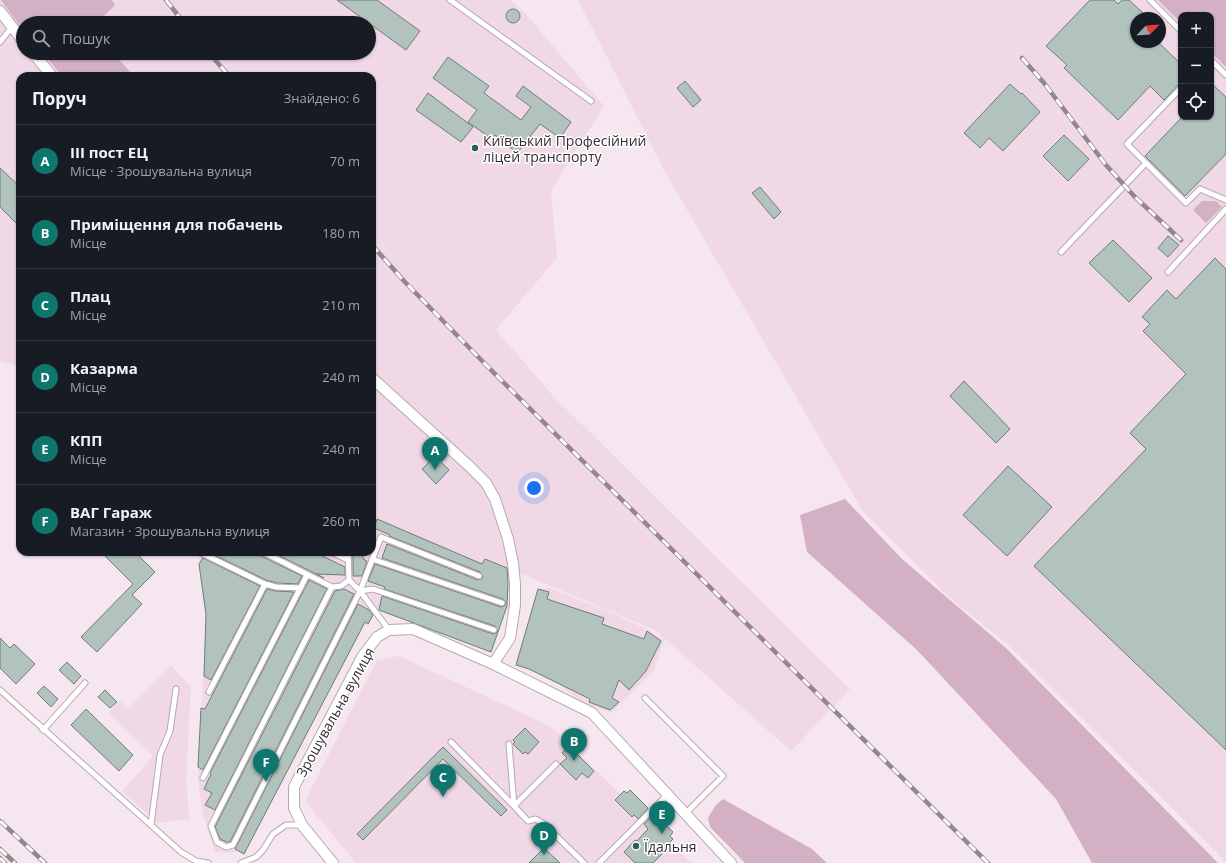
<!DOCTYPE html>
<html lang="uk">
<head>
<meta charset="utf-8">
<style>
  body { margin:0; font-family:"Open Sans",sans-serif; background:#242831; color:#f1f3f6 }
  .controls { position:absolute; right:12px; top:12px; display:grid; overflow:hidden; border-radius:8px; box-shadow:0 1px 3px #0004 }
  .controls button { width:36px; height:36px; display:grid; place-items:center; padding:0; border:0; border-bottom:1px solid #363941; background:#171b24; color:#f1f3f6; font:20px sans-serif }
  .compass { position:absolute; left:1130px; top:12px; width:36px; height:36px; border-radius:50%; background:#171b24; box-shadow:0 1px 3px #0004; rotate:65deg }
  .you { position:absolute; left:534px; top:488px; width:14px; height:14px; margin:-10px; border:3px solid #fff; border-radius:50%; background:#1a73e8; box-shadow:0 0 0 6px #1a73e833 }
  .badge { display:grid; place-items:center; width:26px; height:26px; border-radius:50%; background:#0f766e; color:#fff; font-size:13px; font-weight:700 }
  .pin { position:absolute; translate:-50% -33px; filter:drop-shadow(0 1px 2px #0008) }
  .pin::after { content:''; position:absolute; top:21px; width:14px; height:12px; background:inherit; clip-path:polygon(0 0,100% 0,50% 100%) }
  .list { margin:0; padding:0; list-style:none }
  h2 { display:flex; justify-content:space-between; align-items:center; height:52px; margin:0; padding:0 16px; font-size:17px }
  h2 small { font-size:13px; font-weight:400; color:#9ea1a6 }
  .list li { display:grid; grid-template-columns:26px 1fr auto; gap:12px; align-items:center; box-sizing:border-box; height:72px; padding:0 16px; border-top:1px solid #363941 }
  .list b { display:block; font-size:15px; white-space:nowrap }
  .list p { margin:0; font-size:13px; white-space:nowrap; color:#9ea1a6 }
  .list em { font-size:13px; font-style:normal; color:#9ea1a6 }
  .icon { flex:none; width:22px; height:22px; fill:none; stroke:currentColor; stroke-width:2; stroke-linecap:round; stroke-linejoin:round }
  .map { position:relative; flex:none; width:1226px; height:863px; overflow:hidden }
  .search { position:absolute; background:#171b24; box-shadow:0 1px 3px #0004; left:16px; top:16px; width:360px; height:44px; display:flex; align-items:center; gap:10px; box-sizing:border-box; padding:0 14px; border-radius:22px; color:#9ea1a6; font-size:15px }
  .panel { position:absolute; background:#171b24; box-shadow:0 1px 3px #0004; left:16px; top:72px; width:360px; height:484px; border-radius:12px }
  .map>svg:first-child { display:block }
  .built { fill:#f0d8e6; fill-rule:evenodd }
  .green { fill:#d4b0c5 }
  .building { fill:#b1c3bc; stroke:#6d7d77 }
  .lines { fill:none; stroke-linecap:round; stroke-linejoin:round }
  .service-casing { stroke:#b7a8b1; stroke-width:7 }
  .minor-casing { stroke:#b7a8b1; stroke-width:12 }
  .service { stroke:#fff; stroke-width:5 }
  .minor { stroke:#fff; stroke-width:10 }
  .rail-casing { stroke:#92878d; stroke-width:4.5 }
  .rail { stroke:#fff; stroke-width:3; stroke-dasharray:9; stroke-linecap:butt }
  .poi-dot { fill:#246451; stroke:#fff; stroke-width:1.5 }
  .labels { text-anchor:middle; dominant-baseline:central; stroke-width:3; stroke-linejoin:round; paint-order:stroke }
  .poi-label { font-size:14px; fill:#342e32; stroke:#fff; text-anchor:start }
  .street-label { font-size:14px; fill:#342e32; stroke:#fff }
</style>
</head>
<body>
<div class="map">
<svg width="1226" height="863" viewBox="0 0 1226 863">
  <rect width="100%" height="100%" fill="#f6e6ef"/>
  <path class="built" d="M0,0H510L524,12L604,106L551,190L557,258L496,330L554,397L850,689L791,751L655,630L510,569L506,609L491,652L379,610L372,617L368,624L365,623L244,854L237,850L232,853L216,852L214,849L203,815L198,781L206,623L199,557L193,552H372V76H20V367L0,361ZM23,23H369V53H23Z
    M578,0H1226V862L1008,645L949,597L863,512L665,172ZM1181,15H1211V117H1181ZM1136,18H1160V42H1136Z
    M549,588L610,612L644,628L664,640L654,671L611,713L578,700L561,685L535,672L516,665L538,589Z
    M399,656L550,726L691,863H356L305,801L377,660Z
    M171,666L191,686L186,782L190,819L157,823L122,791L153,756L108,713L120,701L128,709Z"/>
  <path class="green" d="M1,0H112L115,5L97,23H23V30Z
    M1158,0H1226V67L1211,52V15H1181V23Z
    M43,53H113L134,76H62Z
    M1202,201H1216L1222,207L1206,223L1193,210Z
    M845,499L902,559L1006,648L1218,863H1092L1056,799L917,650L807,552L800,515Z
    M723,799L812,849L827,863H745L710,827L708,818L715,806Z"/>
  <path class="building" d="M337,0H377L420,31L406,50Z
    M1090,0H1114L1118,4L1122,0H1129L1143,13L1138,18H1136V42H1158L1181,64V82L1164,100L1150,86L1118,120L1064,68L1067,65L1046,46Z
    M506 16a7 7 0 1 1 14 0a7 7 0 1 1-14 0Z
    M448,57L489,86L484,93L521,120L531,107L516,96L523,86L571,122L560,138L540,124L517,153L495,135L492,139L468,122L477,110L433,78Z
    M685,81L701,100L693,107L677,88Z
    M1211,83L1226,97V154L1185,196L1145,156L1182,117H1211Z
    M1010,84L1021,94L1022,93L1040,112L1003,151L989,138L980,148L964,133Z
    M428,93L473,127L461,142L416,110Z
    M1064,135L1089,159L1068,181L1043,156Z
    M0,168L20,187V227L0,207Z
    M760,187L781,212L774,219L752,193Z
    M1168,236L1179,245L1168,257L1158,248Z
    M1113,240L1152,278L1129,302L1089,263Z
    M1215,258L1226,269V750L1034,566L1146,449L1130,433L1186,374L1143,331L1150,324L1142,317L1167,290L1176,299Z
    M964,381L1010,429L996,443L950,396Z
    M435,456L449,470L436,484L422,469Z
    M1008,466L1052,507L1007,556L963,515Z
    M377,519L482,564L485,559L507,568L508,583L507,606L491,652L379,610L382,596L493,634L496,633L498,631L495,626L384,589L385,587L368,581L375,564L501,607L504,606L506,603L503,599L382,558L387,544L478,580L481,579L483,577L480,572L389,536L390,535L374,528Z
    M101,552H135L155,572L132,595L142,604L97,652L81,637L133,584Z
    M208,552H259L261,556L302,576L298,584L277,583L266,580Z
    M272,552H314L345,567V575L316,574L324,578Z
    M353,552H363V559L367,561L362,576H353Z
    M203,558L260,586L211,680L204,676L206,614L199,564Z
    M309,580L327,589L215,810L205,805L212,793L204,789L211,774L210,773Z
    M267,589L276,591L294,592L203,770L198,767L201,708L205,709Z
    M344,589L354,594L230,842H227L220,839L215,827L335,591Z
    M538,589L549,592L547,599L604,618L602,624L644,639L647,631L661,641L646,671L629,690L619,680L612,698L619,702L610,710L589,702L590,699L529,669L516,665Z
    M358,604L369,610L373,615L368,624L365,622L244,854L235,849Z
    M0,638L10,648L14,644L35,664L16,684L0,668Z
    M67,662L81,676L74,684L59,670Z
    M44,686L58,699L51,707L37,693Z
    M105,690L117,702L110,708L98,697Z
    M86,709L133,755L119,771L71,725Z
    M525,728L539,742L528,754L525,752L523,754L513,744L515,742L513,740Z
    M569,746L594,771L588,778L582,773L576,780L560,764L567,758L562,753Z
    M443,747L507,810L501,816L443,759L363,840L357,834Z
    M630,790L648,808L638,819L634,815L632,817L615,800L624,791L627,793Z
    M654,814L673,832L670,836L673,839L670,842L673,846L667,852L665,851L653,863H635L624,852L635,840L637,841L648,829L644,824Z
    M544,848L560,863H529Z"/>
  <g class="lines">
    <g class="service-casing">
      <path id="service" d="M450,0L591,101
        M1150,0L1181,31
        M0,42L12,27
        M1211,60L1226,75
        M1181,88L1127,144L1186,203L1200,189L1226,200
        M1061,252L1146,163
        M1168,272L1226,209
        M199,552L265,584L276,587L301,588
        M263,552L332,587L341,586L349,580
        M331,552L348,560
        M348,552L349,580L360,591L389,630
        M372,559L502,603
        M332,587L211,826L217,842L226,847L233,845L360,591L373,589L494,630
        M360,591L381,537L479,576
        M0,690L181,852L196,861L208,863
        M209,692L265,584
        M645,698L723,776L686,813
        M43,730L85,683
        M451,742L514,806L509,744
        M556,764L514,806L528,821L536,819L544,824L584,863
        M203,778L307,575
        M151,825L160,755L170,731L176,689
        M241,863L256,857L263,850L273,834L286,825H302
        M599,863L668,794"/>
    </g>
    <g class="minor-casing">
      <path id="minor" d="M0,11L23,41
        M33,53L52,76
        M372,378L468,465L486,483L495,499L508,539L513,563L515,584V605L510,638L493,664
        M333,863L302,825L294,808V787L362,657L377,637L389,630L413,629L493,664L592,713L731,863"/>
    </g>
    <use href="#service" class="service"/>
    <use href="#minor" class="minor"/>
    <g class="rail-casing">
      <path id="rail" d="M166,0L184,23
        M209,53L229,76
        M1022,58L1044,83L1106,165L1134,196L1181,240
        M372,245L404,281L489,368L988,863
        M0,821L45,863
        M0,849L15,863
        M0,858L5,863"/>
    </g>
    <use href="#rail" class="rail"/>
  </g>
  <g class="poi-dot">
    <circle cx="475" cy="148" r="4"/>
    <circle cx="636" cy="846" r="4"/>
  </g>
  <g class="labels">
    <g class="poi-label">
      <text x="483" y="140">Київський Професійний<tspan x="483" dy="16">ліцей транспорту</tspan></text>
      <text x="644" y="846">Їдальня</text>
    </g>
    <g class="street-label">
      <text transform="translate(335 712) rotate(-61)">Зрошувальна вулиця</text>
    </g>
  </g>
</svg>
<div class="controls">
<button>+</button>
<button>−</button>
<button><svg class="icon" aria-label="locate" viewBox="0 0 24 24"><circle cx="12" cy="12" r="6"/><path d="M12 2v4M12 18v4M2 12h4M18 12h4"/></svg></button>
</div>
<svg class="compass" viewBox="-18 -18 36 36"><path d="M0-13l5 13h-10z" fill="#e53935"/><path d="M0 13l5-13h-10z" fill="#9ea1a6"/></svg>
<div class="you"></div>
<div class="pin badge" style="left:435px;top:470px">A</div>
<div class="pin badge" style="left:574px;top:761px">B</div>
<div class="pin badge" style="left:443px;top:797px">C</div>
<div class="pin badge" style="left:544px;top:855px">D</div>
<div class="pin badge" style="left:662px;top:834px">E</div>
<div class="pin badge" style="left:266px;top:782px">F</div>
<div class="search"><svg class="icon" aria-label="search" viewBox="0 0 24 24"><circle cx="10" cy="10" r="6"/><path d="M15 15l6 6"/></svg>Пошук</div>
<section class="panel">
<h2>Поруч<small>Знайдено: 6</small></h2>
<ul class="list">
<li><span class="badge">A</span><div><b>III пост ЕЦ</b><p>Місце · Зрошувальна вулиця</p></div><em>70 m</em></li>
<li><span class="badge">B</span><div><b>Приміщення для побачень</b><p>Місце</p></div><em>180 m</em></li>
<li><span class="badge">C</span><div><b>Плац</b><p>Місце</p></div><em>210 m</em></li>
<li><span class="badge">D</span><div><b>Казарма</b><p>Місце</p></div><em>240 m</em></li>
<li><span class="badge">E</span><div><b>КПП</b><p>Місце</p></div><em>240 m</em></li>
<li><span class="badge">F</span><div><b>ВАГ Гараж</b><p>Магазин · Зрошувальна вулиця</p></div><em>260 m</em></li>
</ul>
</section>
</div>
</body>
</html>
